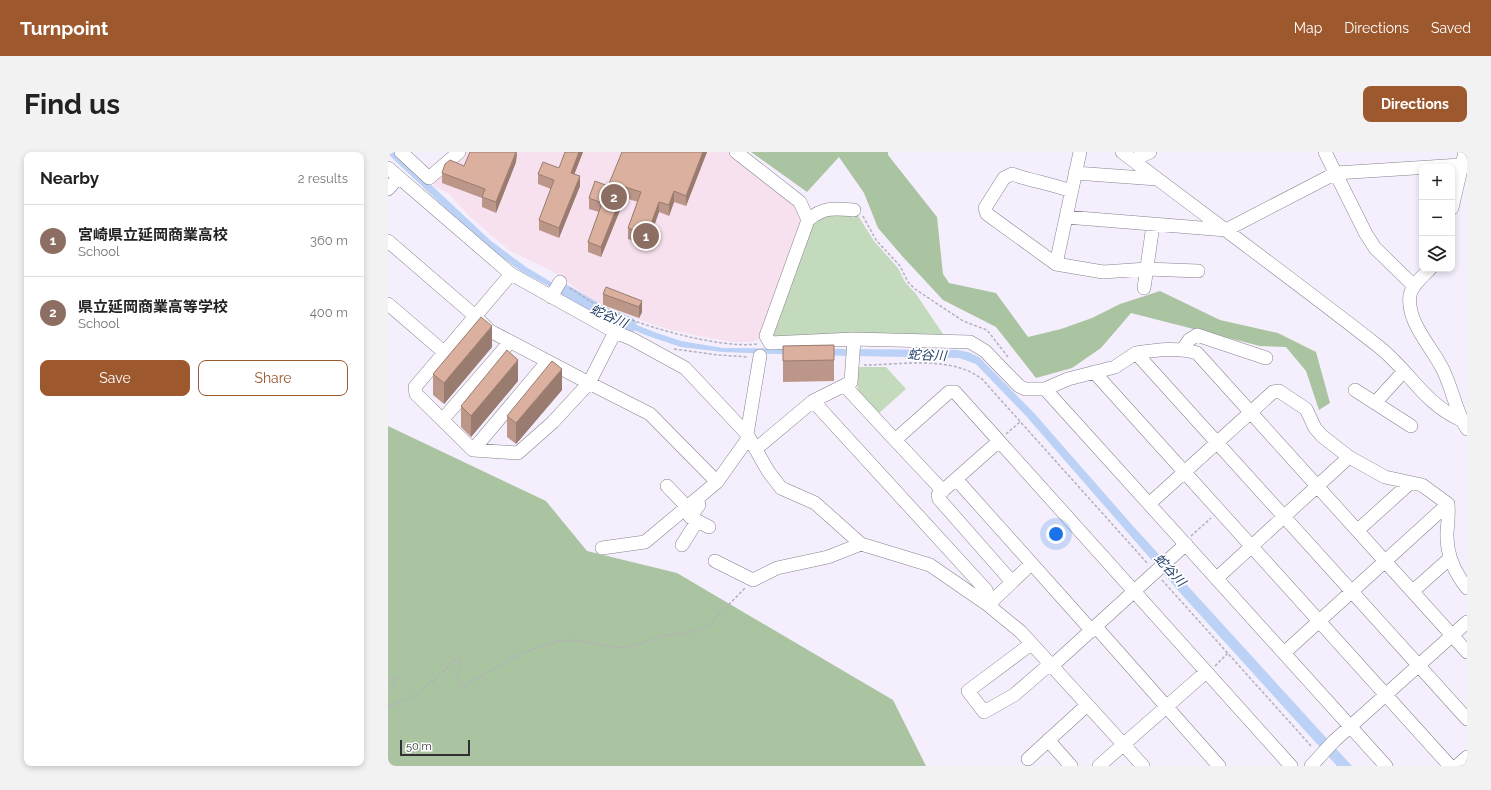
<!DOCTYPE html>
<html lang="en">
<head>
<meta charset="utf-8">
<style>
  body { margin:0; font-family:Raleway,"Noto Sans JP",sans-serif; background:#f2f2f2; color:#222 }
  .controls { position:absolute; right:12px; top:12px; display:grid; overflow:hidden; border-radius:8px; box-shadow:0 2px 6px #0003 }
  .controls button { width:36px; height:36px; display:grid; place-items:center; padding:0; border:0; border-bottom:1px solid #e0e0e0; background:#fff; color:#222; font:20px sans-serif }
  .scale { position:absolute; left:12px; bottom:10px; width:70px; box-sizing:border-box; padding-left:4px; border:2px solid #323035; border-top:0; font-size:11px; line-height:14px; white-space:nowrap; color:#323035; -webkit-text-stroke:3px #fff; paint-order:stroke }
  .you { position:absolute; left:668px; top:382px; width:14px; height:14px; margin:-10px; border:3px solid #fff; border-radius:50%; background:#1a73e8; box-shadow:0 0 0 6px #1a73e833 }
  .badge { display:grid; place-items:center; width:26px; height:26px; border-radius:50%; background:#9e582e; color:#fff; font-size:13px; font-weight:700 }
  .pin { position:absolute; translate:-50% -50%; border:2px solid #fff; box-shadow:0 1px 4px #0006 }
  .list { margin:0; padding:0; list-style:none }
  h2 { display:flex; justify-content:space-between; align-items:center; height:52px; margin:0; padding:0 16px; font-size:17px }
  h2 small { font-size:13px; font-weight:400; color:#767676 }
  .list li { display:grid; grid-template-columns:26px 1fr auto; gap:12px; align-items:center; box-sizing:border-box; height:72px; padding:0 16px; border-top:1px solid #e0e0e0 }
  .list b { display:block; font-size:15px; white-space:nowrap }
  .list p { margin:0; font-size:13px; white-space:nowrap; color:#767676 }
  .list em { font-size:13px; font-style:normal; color:#767676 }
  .actions { display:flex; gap:8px; padding:12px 16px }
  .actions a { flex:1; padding:9px 0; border:1px solid #9e582e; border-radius:8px; text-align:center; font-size:14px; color:#9e582e }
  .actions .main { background:#9e582e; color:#fff }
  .icon { flex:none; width:22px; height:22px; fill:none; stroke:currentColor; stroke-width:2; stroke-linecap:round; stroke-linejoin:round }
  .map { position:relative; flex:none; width:1079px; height:614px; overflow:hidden; border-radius:8px }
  header { display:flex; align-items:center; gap:24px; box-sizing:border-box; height:56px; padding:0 20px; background:#9e582e; color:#fff }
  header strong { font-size:19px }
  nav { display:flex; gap:22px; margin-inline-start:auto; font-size:14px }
  .intro { display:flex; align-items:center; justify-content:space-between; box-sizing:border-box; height:96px; padding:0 24px }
  h1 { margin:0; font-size:28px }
  .button { padding:10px 18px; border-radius:8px; background:#9e582e; color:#fff; font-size:14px; font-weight:700 }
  main { display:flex; gap:24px; padding:0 24px }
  aside { flex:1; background:#fff; border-radius:8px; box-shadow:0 2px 6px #0003 }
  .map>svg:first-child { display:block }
  .education { fill:#f8e1ee }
  .green { fill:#c4dabc }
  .forest { fill:#aac4a1 }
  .water { fill:#bbd2f6 }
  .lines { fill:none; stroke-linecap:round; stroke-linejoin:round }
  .river { stroke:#bbd2f6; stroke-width:17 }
  .minor-casing { stroke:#87828e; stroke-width:14 }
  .path { stroke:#b4afba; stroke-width:1.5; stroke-dasharray:3 2; stroke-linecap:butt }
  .minor { stroke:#fff; stroke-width:13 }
  .wall { fill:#bc9789 }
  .shaded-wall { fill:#997b6f }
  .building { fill:#dbb09f; stroke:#997b6f }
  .labels { text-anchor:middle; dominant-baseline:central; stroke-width:3.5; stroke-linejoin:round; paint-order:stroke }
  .water-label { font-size:13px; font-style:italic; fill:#1f3b68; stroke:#fff }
</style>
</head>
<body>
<header>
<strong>Turnpoint</strong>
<nav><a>Map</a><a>Directions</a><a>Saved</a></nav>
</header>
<div class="intro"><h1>Find us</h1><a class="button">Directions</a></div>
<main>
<aside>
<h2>Nearby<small>2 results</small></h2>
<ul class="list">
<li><span class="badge" style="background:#8d6e63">1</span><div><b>宮崎県立延岡商業高校</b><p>School</p></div><em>360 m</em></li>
<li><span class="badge" style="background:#8d6e63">2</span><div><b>県立延岡商業高等学校</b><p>School</p></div><em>400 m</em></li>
</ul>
<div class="actions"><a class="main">Save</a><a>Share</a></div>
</aside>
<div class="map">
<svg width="1079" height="614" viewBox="0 0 1079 614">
  <rect width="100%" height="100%" fill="#f5effd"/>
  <path class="education" d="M78,0H341L409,53L416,65L373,186L364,190H343L282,178L215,155L162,118L122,99L82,65L60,41L46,34L43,29Z"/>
  <path class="green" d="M469,62L486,89L510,116L517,130L528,142L557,185L386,186L383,180L424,68L431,63Z
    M469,215H498L518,237L490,262C471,242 468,244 469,215Z"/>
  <path class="forest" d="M363,0H500V3L549,65L555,122L561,131L608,141L640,185L673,177L704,166L732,152L772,139L832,168L890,181L928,200L942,251L931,258L918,219L898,195L872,194L743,161L713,196L684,216L648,226L608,175L555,148L515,105L490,76L476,41L451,5L419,40Z
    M0,274L158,349L199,399L289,421L505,548L538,614H0Z"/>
  <path class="water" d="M0,0H6L22,13L103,89L138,115L210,158L269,181L293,189L335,196L569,198L580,200L591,205L646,261L745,374L964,614H949L795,444L638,264L588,212L571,206L416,203L334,200L293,195L260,184L236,174L134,120L92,89L0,2Z"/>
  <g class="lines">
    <path class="river" d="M173,139L213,162L240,173"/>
    <g class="minor-casing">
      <path id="minor" d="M13,0L41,26L71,0
        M348,0L412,50L420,68
        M734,0C819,65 906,128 990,194C1022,219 1034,250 1073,268
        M937,0L978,82L987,96L1026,134
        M745,8L762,0
        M0,16L123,122L227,180L244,187L297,216L359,282L380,319L393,336L427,351L473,392L542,413L600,453L633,480L755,614
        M687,21L769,27
        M0,37L10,26
        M683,39C664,32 644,29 624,22L616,26L597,56L599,62L668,112L715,120L759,117L810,119
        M1064,56L1077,0
        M466,58C447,56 435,55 420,68L378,184L382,191L466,187L582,190L597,199L631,234L637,237H657
        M678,65L838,78L948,21L1073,13
        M0,89L87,164L102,179L201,231L227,180
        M668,112L692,0
        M1042,117C1035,124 1024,133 1022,143C1018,171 1046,197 1056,220C1065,239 1068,260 1079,277
        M123,122L27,235L28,242L85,298L130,301L165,270L201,231L262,262L329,330L361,285
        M756,136L765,73
        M163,145L172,130
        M0,152L57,201
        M795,197L801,188L809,183L878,206
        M748,201C769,198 788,195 809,201L1079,500
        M706,220L1062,614
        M457,234L507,288
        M967,238L1023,274
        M425,249L598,438L601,445L600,453
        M987,251L1016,219
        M55,267L122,190
        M359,282L372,204
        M611,289L903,614
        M369,296L425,249L463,230L466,187
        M85,298L159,210
        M568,327L704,479
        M279,334L300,356
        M555,339L507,288L561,240H567L611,289L550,343L551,347L624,430
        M761,352L885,240L891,239L918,257L927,276L934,284L961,305L997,325L1034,333L1060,352L896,501
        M1060,352C1061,362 1060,370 1059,380C1058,402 1066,420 1079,436
        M311,353L302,365L321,375
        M970,378L1022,331
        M294,393L309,369
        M214,396L257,390L329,330
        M327,409L365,428L389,416L440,405L473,392
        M829,426L961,305
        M1025,439L1061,407
        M600,453L643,412
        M708,475L831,614
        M643,492L580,539L596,560L626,543L662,512
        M664,514L798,392
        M660,588L683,614
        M640,607L699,553
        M711,614L818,520
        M923,614L946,589L1079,470
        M998,614L657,237L680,227L727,215L748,201L1079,567
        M1069,614L1079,605"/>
    </g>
    <path class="path" d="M475,64L488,88L512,114L520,130L527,137L575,169L599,178L620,205
      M182,136C192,142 202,150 213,155C248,173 331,197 369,192
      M286,197L330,203L360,205
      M476,213C514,213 562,203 594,227L760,412
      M618,282L632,270
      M803,384L823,366
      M774,428L924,595
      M827,514L840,501
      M0,528L9,525L10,527L0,539
      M0,554C28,548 48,526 68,507H71C74,517 65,519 73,533L76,534L134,501L170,489L188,488L231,496L252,492L275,484L304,480L320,474L357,436"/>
    <use href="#minor" class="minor"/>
  </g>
  <path class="wall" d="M129,0L128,10L108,61L94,55V46L54,31V21Z
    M195,0L186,22L192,34L171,86L151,78V68L163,37L150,32V22L171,16Z
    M319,0L298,54L286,50L281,64L271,60L259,94L240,87V76L250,50L237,46L213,105L200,100V90L211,60L201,57V46L220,34Z
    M215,142L254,149V160L251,166L215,153Z
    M446,193V229L395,230V194Z
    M104,195L56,252L45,243V222Z
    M130,229L83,285L73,275V254Z
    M174,238L128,292L119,285V264Z"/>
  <path class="shaded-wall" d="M129,0L128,10L108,61V50Z
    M191,0H195L183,31V21Z
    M315,0H319L298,54V44Z
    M192,24V34L171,86V76Z
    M237,35V46L213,105V95Z
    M286,39V50L281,64V53Z
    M271,50V60L259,94V83Z
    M254,149V160L251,166V155Z
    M104,174V195L56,252V231Z
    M130,208V229L83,285V264Z
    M174,217V238L128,292V271Z"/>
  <path class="building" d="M82,0H128L108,50L94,45L97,37L54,21L57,12L62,8L76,14Z
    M177,0H191L183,21L192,24L171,76L151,68L166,28L150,22L155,10L171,16Z
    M234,0H315L298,44L286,39L281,53L271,50L259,83L240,76L253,40L237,35L213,95L200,90L214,51L201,46L207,29L220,34Z
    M218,135L254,149L251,155L215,142Z
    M93,165L104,174L56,231L45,222Z
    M446,193V208L395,209V194Z
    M119,198L130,208L83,264L73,254Z
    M164,209L174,217L128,271L119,264Z"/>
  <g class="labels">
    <g class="water-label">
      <text transform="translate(221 164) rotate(24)">蛇谷川</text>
      <text transform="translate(539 203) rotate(3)">蛇谷川</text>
      <text transform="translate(782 418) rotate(47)">蛇谷川</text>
    </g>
  </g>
</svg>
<div class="controls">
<button>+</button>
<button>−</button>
<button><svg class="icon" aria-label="layers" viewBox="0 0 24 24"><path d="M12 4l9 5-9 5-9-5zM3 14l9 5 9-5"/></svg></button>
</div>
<div class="scale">50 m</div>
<div class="you"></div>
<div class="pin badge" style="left:258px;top:84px;background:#8d6e63">1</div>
<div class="pin badge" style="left:226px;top:45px;background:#8d6e63">2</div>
</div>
</main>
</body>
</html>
